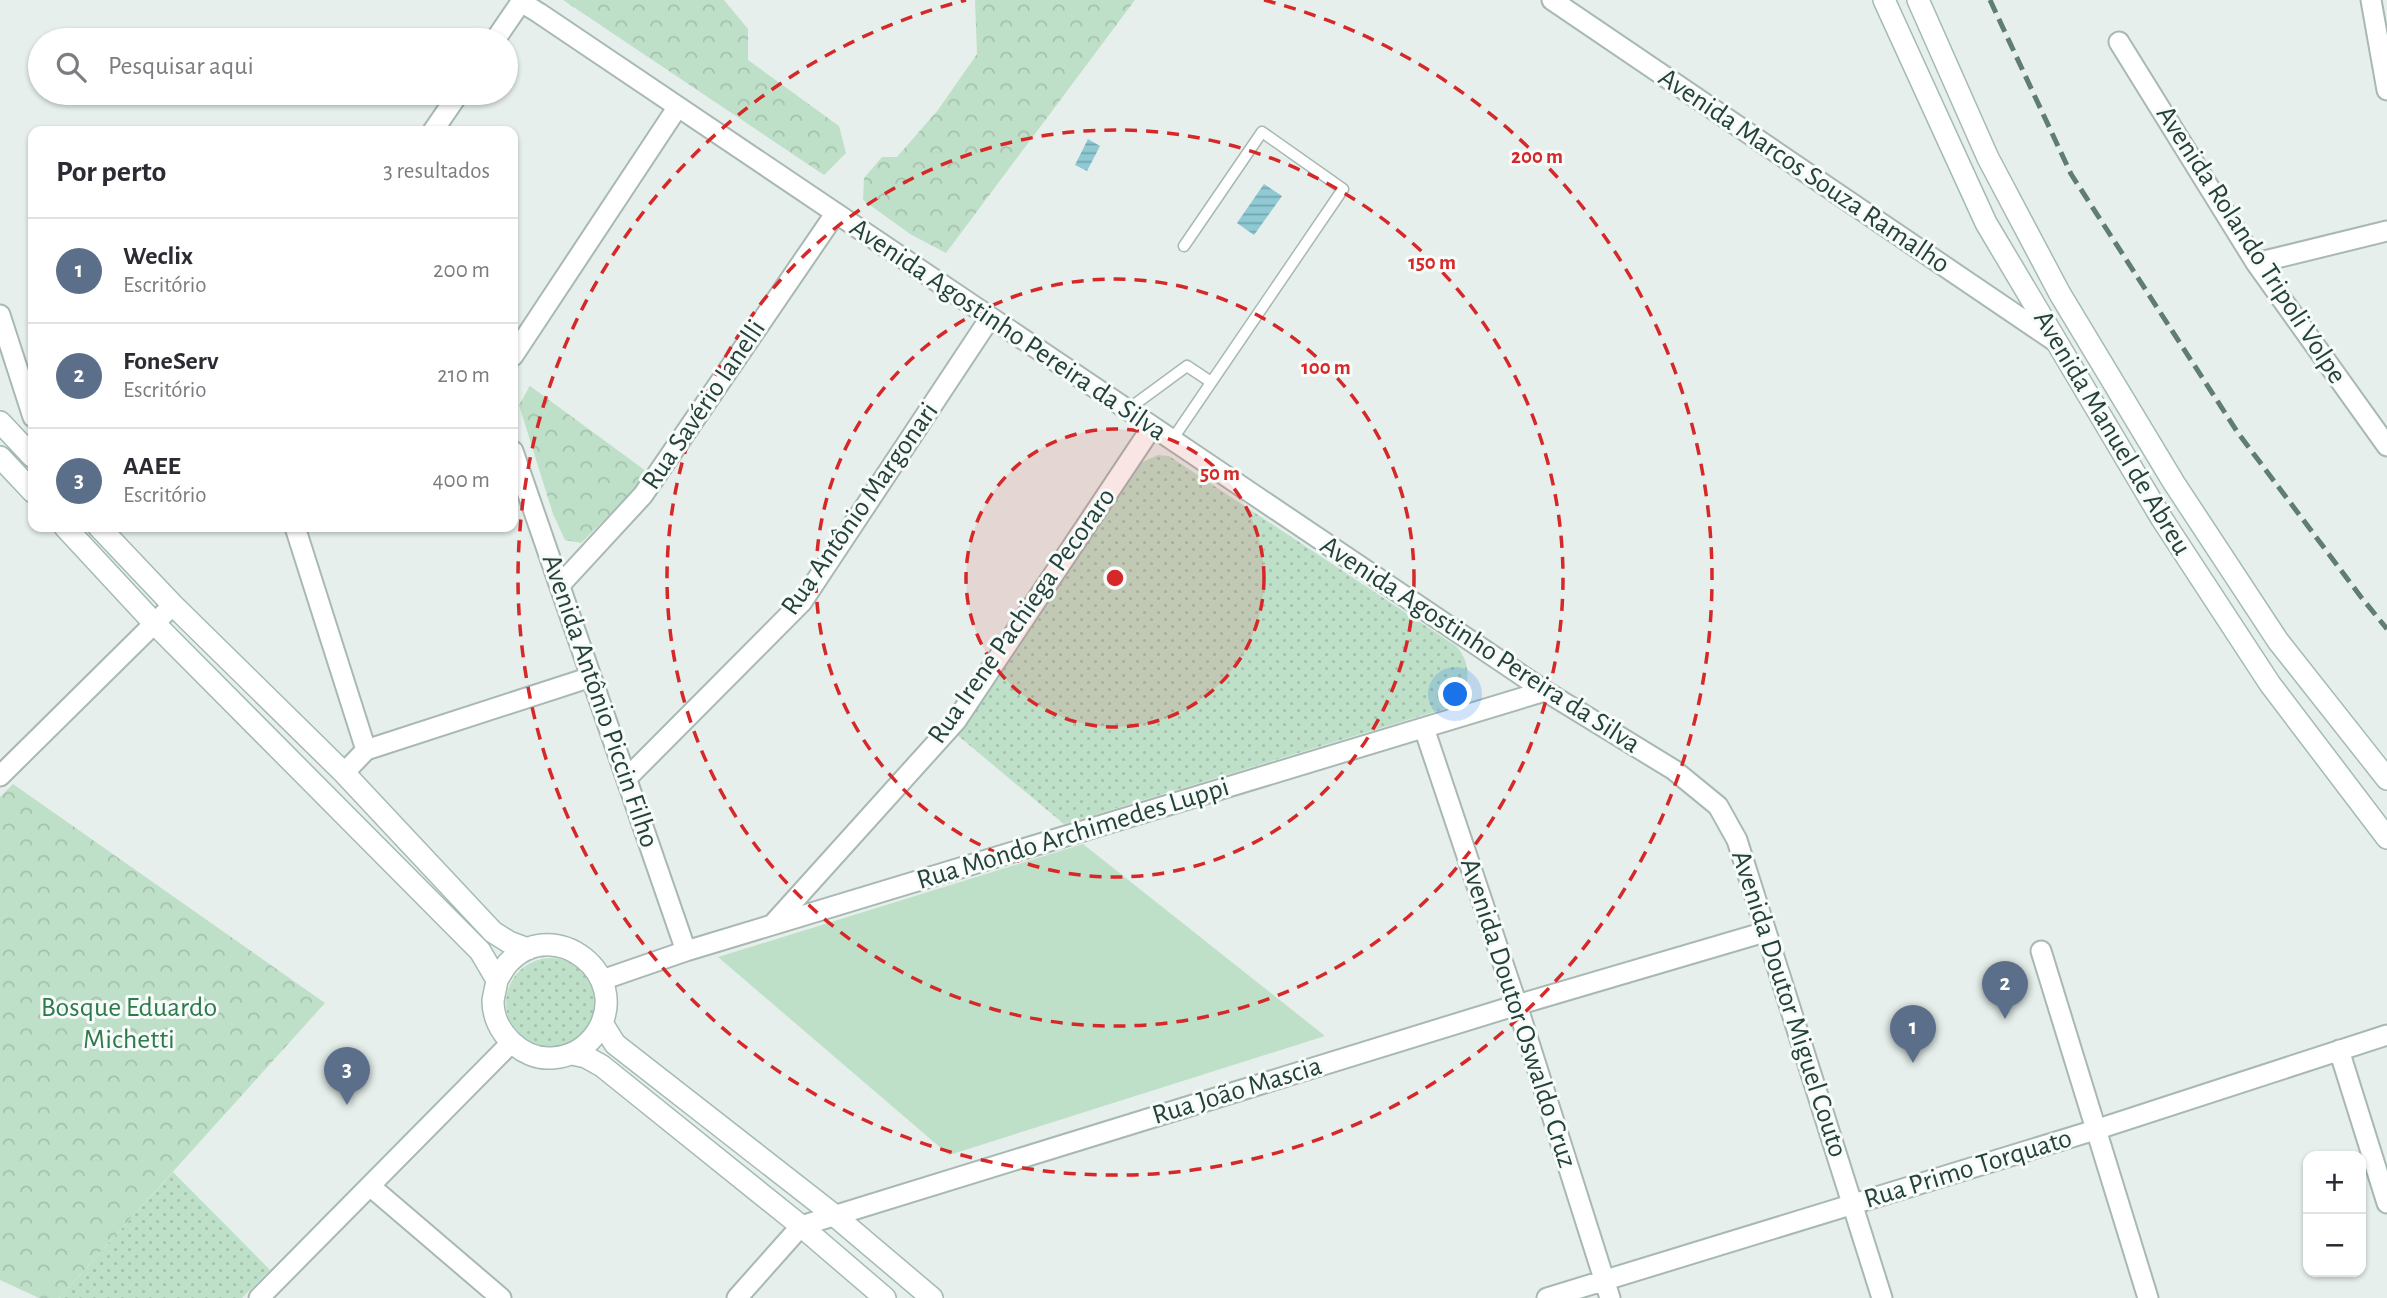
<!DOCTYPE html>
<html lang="pt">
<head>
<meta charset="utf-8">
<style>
  body { margin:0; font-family:"Alegreya Sans",sans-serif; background:#f2f2f3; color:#2b2b33 }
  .controls { position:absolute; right:21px; bottom:21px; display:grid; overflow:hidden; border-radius:14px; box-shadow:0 2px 5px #0004 }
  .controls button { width:63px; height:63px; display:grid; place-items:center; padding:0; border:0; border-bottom:2px solid #e1e1e2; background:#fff; color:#2b2b33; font:35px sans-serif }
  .you { position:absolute; left:1456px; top:695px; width:24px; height:24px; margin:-18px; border:5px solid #fff; border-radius:50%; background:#1a73e8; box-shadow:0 0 0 10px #1a73e833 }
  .badge { display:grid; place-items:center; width:46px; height:46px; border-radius:50%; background:#111827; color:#fff; font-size:23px; font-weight:700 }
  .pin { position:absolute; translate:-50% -58px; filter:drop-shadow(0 2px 4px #0008) }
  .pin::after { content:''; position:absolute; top:37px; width:24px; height:21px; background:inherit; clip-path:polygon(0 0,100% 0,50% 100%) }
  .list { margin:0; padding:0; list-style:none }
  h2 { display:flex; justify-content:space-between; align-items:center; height:91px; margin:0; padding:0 28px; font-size:30px }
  h2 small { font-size:23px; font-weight:400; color:#7c7c81 }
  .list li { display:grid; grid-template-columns:46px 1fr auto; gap:21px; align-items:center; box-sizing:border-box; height:105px; padding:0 28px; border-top:2px solid #e1e1e2 }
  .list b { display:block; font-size:26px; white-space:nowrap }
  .list p { margin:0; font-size:23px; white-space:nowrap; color:#7c7c81 }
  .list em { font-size:23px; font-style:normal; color:#7c7c81 }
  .icon { flex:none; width:38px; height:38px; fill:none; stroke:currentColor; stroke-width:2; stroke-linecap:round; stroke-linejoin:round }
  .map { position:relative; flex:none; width:2387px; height:1298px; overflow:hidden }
  .search { position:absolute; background:#fff; box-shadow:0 2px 5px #0004; left:28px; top:28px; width:490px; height:77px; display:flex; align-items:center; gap:18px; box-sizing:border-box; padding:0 24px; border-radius:38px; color:#7c7c81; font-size:26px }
  .panel { position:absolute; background:#fff; box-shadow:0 2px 5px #0004; left:28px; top:126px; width:490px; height:406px; border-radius:14px }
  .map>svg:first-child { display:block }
  .grass { fill:#bfe0c8 }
  .forest { fill:url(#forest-crowns) }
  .park { fill:url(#park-dots) }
  .water { fill:url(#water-rules) }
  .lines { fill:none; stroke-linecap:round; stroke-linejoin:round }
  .lane-casing { stroke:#a8b8b2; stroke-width:13 }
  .street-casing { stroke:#a8b8b2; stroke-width:23 }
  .secondary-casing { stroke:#a4bbb3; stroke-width:24 }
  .lane { stroke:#fff; stroke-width:10 }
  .street { stroke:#fff; stroke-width:19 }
  .secondary { stroke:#fff; stroke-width:21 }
  .rail { stroke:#5f7d75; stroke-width:5; stroke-dasharray:14 7; stroke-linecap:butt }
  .ring { fill:none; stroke:#d62828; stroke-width:3.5; stroke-dasharray:12 9 }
  .labels { text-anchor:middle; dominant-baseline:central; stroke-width:6; stroke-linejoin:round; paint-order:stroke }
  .street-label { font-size:28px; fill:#24423a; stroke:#f7fbf9 }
  .park-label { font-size:28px; fill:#2d7a4b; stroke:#f7fbf9 }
  .centre { fill:#d62828; stroke:#f7fbf9; stroke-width:3.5 }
  .ring-label { font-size:21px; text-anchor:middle; font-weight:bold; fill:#d62828; stroke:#f7fbf9; stroke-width:6; stroke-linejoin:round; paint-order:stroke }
</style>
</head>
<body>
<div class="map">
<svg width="2387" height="1298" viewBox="0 0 2387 1298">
  <defs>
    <pattern id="forest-crowns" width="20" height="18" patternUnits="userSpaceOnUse" patternTransform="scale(1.75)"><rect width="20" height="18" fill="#bfe0c8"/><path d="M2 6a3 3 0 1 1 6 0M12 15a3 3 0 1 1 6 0" fill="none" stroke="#a4c1ad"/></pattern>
    <pattern id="park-dots" width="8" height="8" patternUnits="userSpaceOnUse" patternTransform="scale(1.75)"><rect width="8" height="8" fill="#bfe0c8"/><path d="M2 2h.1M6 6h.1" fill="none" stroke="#a4c1ad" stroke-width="1.8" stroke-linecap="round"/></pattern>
    <pattern id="water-rules" width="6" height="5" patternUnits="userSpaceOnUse" patternTransform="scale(1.75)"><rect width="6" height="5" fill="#8ec9d4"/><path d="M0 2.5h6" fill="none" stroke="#74a5ad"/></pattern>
  </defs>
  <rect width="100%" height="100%" fill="#e6efeb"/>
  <path class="grass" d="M1083,844L1325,1036L949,1155L718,957Z"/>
  <path class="forest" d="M563,0H724L748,29V60L839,126L846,153L824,175Z
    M975,0H1135L946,253L910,234L863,200L864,178L882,157H897L938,110L977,54Z
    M530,386L650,474L581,543L565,540L553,514L519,405Z
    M13,784L325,1003L59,1298H39L0,1280V797Z"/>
  <path class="park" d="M1158,455L1169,456L1456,646C1474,665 1471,696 1447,708L1064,824L956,734L967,723L1138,464Z
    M506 1003a45 45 0 1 1 90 0a45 45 0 1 1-90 0Z
    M173,1172L270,1270L242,1298H59Z"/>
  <path class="water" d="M1088,139L1100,146L1087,171L1075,165Z
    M1264,184L1282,196L1254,235L1237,223Z"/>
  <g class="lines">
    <g class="lane-casing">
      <path id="lane" d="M1127,410L1187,366L1211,382
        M1172,440L1343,189L1262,132L1184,246"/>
    </g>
    <g class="street-casing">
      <path id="street" d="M1552,0L2056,342
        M2371,0L2387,90
        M495,40L521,2L539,13L1545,691L1674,770L1718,806L1737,840L1882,1298
        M2119,42L2256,263L2387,446
        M433,131L459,93
        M2256,263L2387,231
        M0,315L33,417
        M513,356L677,108
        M513,451L686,951
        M295,527L366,750
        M560,585L643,495L835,214
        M1424,728L1517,1005L1610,1298
        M344,773L366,750L591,677
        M0,776L173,605
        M627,778L802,602L990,318
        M773,924L956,721L1152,427
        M2041,951L2148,1298
        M602,980L686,951L1545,691
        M2339,1050L2387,1203
        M370,1186L501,1298
        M259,1298L511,1043
        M737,1298L801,1226L1517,1005L1765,932
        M1547,1298L2095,1130L2387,1035"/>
    </g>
    <g class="secondary-casing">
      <path id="secondary" d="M1884,0L1986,223L2162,519L2270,684L2387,838
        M1918,0L1988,158L2060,294L2174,483L2278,641L2387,779
        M0,422L33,457
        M0,457L33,492
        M65,527L154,623L480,951L497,980C496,987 494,994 493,1001C493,1032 522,1060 552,1058C571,1057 587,1047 597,1032C633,975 554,914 509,962C504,967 501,974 497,980
        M99,527L173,605L344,773L493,932L509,942L528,949
        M602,1023L615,1044L834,1215L932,1298
        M572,1054L586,1057L602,1066L801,1226L885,1298"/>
    </g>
    <use href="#lane" class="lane"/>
    <use href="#street" class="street"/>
    <use href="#secondary" class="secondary"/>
    <path class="rail" d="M1990,0L2071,174L2238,433L2361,597L2387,629"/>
  </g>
  <circle cx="1115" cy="578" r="149" fill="#d62828" fill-opacity=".12"/>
  <g class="ring">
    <circle cx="1115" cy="578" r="149"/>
    <circle cx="1115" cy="578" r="299"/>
    <circle cx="1115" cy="578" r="448"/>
    <path d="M1264 0A597 597 0 1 1 966 0"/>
  </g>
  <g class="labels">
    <g class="street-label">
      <text transform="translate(1804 171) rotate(34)">Avenida Marcos Souza Ramalho</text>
      <text transform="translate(2251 245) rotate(57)">Avenida Rolando Tripoli Volpe</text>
      <text transform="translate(1008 330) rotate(34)">Avenida Agostinho Pereira da Silva</text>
      <text transform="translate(704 405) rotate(-56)">Rua Savério Ianelli</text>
      <text transform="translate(2112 433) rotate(59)">Avenida Manuel de Abreu</text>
      <text transform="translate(860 509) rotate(-55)">Rua Antônio Margonari</text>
      <text transform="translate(1022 616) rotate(-55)">Rua Irene Pachiega Pecoraro</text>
      <text transform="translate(1480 645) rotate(33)">Avenida Agostinho Pereira da Silva</text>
      <text transform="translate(600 701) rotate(71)">Avenida Antônio Piccin Filho</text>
      <text transform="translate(1073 834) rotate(-17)">Rua Mondo Archimedes Luppi</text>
      <text transform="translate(1789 1004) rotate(72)">Avenida Doutor Miguel Couto</text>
      <text transform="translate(1518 1013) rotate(72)">Avenida Doutor Oswaldo Cruz</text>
      <text transform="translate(1237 1091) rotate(-17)">Rua João Mascia</text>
      <text transform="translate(1968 1169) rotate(-17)">Rua Primo Torquato</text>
    </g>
    <g class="park-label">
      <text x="129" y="1008">Bosque Eduardo<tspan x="129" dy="32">Michetti</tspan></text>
    </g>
  </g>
  <circle cx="1115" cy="578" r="10" class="centre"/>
  <g class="ring-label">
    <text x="1537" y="163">200 m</text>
    <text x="1432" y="269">150 m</text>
    <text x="1326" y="374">100 m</text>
    <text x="1220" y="480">50 m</text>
  </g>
</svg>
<div class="controls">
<button>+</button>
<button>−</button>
</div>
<div class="you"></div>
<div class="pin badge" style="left:1913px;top:1063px;background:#5c6f8a">1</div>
<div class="pin badge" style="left:2005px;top:1019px;background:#5c6f8a">2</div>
<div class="pin badge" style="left:347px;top:1105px;background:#5c6f8a">3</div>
<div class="search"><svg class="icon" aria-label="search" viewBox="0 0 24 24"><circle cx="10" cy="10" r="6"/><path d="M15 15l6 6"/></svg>Pesquisar aqui</div>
<section class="panel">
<h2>Por perto<small>3 resultados</small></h2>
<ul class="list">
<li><span class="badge" style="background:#5c6f8a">1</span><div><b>Weclix</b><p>Escritório</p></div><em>200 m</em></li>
<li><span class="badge" style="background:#5c6f8a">2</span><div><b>FoneServ</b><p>Escritório</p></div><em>210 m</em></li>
<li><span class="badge" style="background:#5c6f8a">3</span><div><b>AAEE</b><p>Escritório</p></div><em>400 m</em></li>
</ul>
</section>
</div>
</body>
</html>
